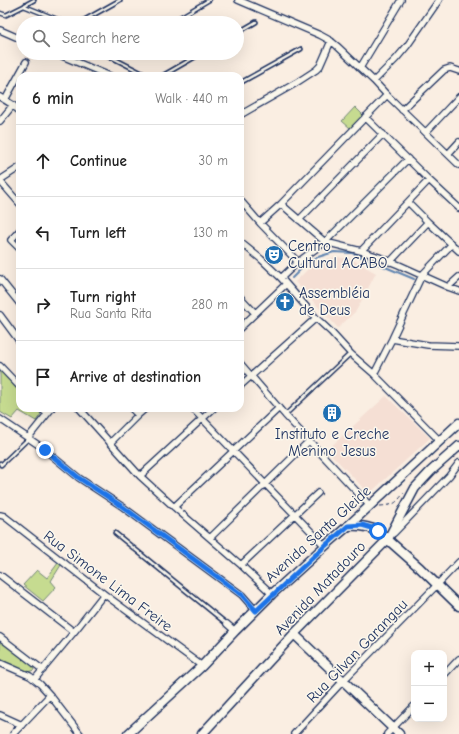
<!DOCTYPE html>
<html lang="en">
<head>
<meta charset="utf-8">
<style>
  body { margin:0; font-family:"Comic Neue",sans-serif; background:#f2f2f2; color:#222 }
  .controls { position:absolute; right:12px; bottom:12px; display:grid; overflow:hidden; border-radius:8px; box-shadow:0 4px 16px #0002 }
  .controls button { width:36px; height:36px; display:grid; place-items:center; padding:0; border:0; border-bottom:1px solid #e0e0e0; background:#fff; color:#222; font:20px sans-serif }
  .stop { position:absolute; width:12px; height:12px; margin:-9px; border:3px solid #1a73e8; border-radius:50%; background:#fff }
  .stop.end { background:#1a73e8; border-color:#fff; box-shadow:0 1px 4px #0008 }
  .list { margin:0; padding:0; list-style:none }
  h2 { display:flex; justify-content:space-between; align-items:center; height:52px; margin:0; padding:0 16px; font-size:17px }
  h2 small { font-size:13px; font-weight:400; color:#767676 }
  .list li { display:grid; grid-template-columns:26px 1fr auto; gap:12px; align-items:center; box-sizing:border-box; height:72px; padding:0 16px; border-top:1px solid #e0e0e0 }
  .list b { display:block; font-size:15px; white-space:nowrap }
  .list p { margin:0; font-size:13px; white-space:nowrap; color:#767676 }
  .list em { font-size:13px; font-style:normal; color:#767676 }
  .icon { flex:none; width:22px; height:22px; fill:none; stroke:currentColor; stroke-width:2; stroke-linecap:round; stroke-linejoin:round }
  .map { position:relative; flex:none; width:459px; height:734px; overflow:hidden }
  .search { position:absolute; background:#fff; box-shadow:0 4px 16px #0002; left:16px; top:16px; width:228px; height:44px; display:flex; align-items:center; gap:10px; box-sizing:border-box; padding:0 14px; border-radius:22px; color:#767676; font-size:15px }
  .panel { position:absolute; background:#fff; box-shadow:0 4px 16px #0002; left:16px; top:72px; width:228px; height:340px; border-radius:12px }
  .map>svg:first-child { display:block }
  .built { fill:#f5dfd4 }
  .green { fill:#c6db90; stroke:#708577 }
  .lines { fill:none; stroke-linecap:round; stroke-linejoin:round }
  .stream { stroke:#6085b1; stroke-width:2 }
  .lane-casing { stroke:#1b2f5e; stroke-width:5.5 }
  .street-casing { stroke:#1b2f5e; stroke-width:8 }
  .secondary-casing { stroke:#1b2f5e; stroke-width:11 }
  .primary-casing { stroke:#1b2f5e; stroke-width:11 }
  .path { stroke:#1b2f5e; stroke-width:1; stroke-dasharray:4 3; stroke-linecap:butt }
  .lane { stroke:#fbf7ec; stroke-width:2.5 }
  .street { stroke:#fbf7ec; stroke-width:5.5 }
  .secondary { stroke:#fbf7ec; stroke-width:8 }
  .primary { stroke:#fbf7ec; stroke-width:8 }
  .route { stroke:#1a73e8; stroke-width:5 }
  .labels { text-anchor:middle; dominant-baseline:central; stroke-width:3; stroke-linejoin:round; paint-order:stroke }
  .poi-label { font-size:15px; fill:#1b2f5e; stroke:#fbf7ec; text-anchor:start }
  .street-label { font-size:15px; fill:#1b2f5e; stroke:#fbf7ec }
</style>
</head>
<body>
<div class="map">
<svg width="459" height="734" viewBox="0 0 459 734">
  <rect width="100%" height="100%" fill="#faeee2"/>
  <filter id="ink" filterUnits="userSpaceOnUse"><feTurbulence type="fractalNoise" baseFrequency=".025" numOctaves="2"/><feDisplacementMap in="SourceGraphic" scale="8" xChannelSelector="R" yChannelSelector="G"/><feConvolveMatrix kernelMatrix="1 2 1 2 8 2 1 2 1" color-interpolation-filters="sRGB"/></filter>
  <g filter="url(#ink)">
    <path class="built" d="M337,257L351,259L376,273L356,311L338,328L295,282L312,265L326,259Z
      M386,396L430,438L369,494L327,450Z"/>
    <path class="green" d="M355,107L363,115L350,128L342,121Z
      M0,370L20,392V408H35L41,414L36,421L19,411L12,419L0,412Z
      M58,563L61,565L51,581L56,587L43,601L23,585L37,570L47,578Z
      M0,639L32,664L34,670L28,672L0,659Z"/>
    <g class="lines">
      <path class="stream" d="M292,278L305,265L318,257L334,252L352,253L414,279"/>
      <g class="lane-casing">
        <path id="lane" d="M25,5L34,0
          M0,13L6,15L24,6L59,20L64,23
          M79,23L120,0
          M170,23L209,0
          M237,33L256,22
          M103,53L148,76
          M113,57L119,53
          M162,76L202,53
          M240,83L301,49
          M285,415L350,354
          M0,463L1,465L28,439
          M115,533L227,624"/>
      </g>
      <g class="street-casing">
        <path id="street" d="M238,0L320,35L331,41L337,46L374,81L387,95L459,165
          M0,30L23,40
          M55,53L110,76
          M360,68L401,0
          M125,76H129
          M374,81L396,59L407,46L439,0
          M0,97L13,105L20,112
          M5,100L26,62
          M402,110L444,70L450,68L459,71
          M240,115L296,83L316,70L320,66L331,41
          M365,117L429,180L459,208
          M0,121L13,105
          M426,132L459,97
          M448,154L459,142
          M0,180L20,167
          M0,181L20,204
          M240,200L260,223L298,262
          M408,202L428,222L459,251
          M281,204L325,242L408,159
          M299,220L383,134
          M260,223L281,204L387,95
          M20,230L11,240L20,249
          M240,242L261,259L281,278L316,318L331,332L351,354L374,374L440,441
          M361,251L429,180
          M390,262L428,222
          M281,278L298,262L325,242L361,251L379,257L399,265L448,287L459,291
          M0,279L20,304
          M448,287L459,277
          M240,297L255,313
          M0,315L20,342
          M240,328L286,284
          M392,339L428,345L459,346
          M240,363L285,415L370,506
          M0,366L20,387
          M374,374L392,339L422,275L452,244
          M240,386L316,318
          M41,408L47,414
          M79,408L140,476L174,507L241,565L272,594
          M131,408L138,415
          M192,408L325,546
          M0,419L40,446L79,478L123,507L242,595L256,611
          M28,438L52,408
          M110,443L138,415L146,408
          M140,476L214,408
          M174,507L279,408
          M0,515L4,516L104,594L202,666
          M394,533L449,476L459,463
          M210,538L309,441
          M241,565L318,493
          M0,575L74,632
          M227,624L235,631
          M0,637L43,670
          M0,663L30,676L40,684L50,695L80,734
          M444,675L459,659
          M35,679L74,632L104,594
          M0,715L22,725
          M13,734L50,695
          M294,734L343,681L437,585L459,562
          M387,734L414,706"/>
      </g>
      <g class="secondary-casing">
        <path id="secondary" d="M348,526C359,525 368,526 378,531L420,568L459,606
          M294,634L399,734"/>
      </g>
      <g class="primary-casing">
        <path id="primary" d="M128,734L202,666L235,631L272,594L325,546L348,526L459,423
          M202,734L294,634L388,539L415,488L431,471L459,446"/>
      </g>
      <path class="path" d="M380,506C395,505 395,504 404,493"/>
      <use href="#lane" class="lane"/>
      <use href="#street" class="street"/>
      <use href="#secondary" class="secondary"/>
      <use href="#primary" class="primary"/>
    </g>
  </g>
  <g class="lines" filter="url(#ink)">
    <path class="route" d="M45,450L79,478L123,507L242,595L256,611L325,546L348,526L362,525L372,528L378,531"/>
  </g>
  <defs>
    <g id="theatre-disc" transform="scale(1)"><circle r="9.5" fill="#1f6fb2" stroke="#fbf7ec"/><path d="M-5-5.5Q0-4 5-5.5V0Q5 5 0 6Q-5 5-5 0ZM-3.3-2.5H-1v1.5H-3.3ZM1-2.5H3.3v1.5H1ZM-2.8 1Q0 5.5 2.8 1Z" fill="#fff"/></g>
    <g id="church-disc" transform="scale(1)"><circle r="9.5" fill="#1f6fb2" stroke="#fbf7ec"/><path d="M-1.2-6h2.4v3.5h3.3v2.4h-3.3V6h-2.4V-.1h-3.3v-2.4h3.3Z" fill="#fff"/></g>
    <g id="building-disc" transform="scale(1)"><circle r="9.5" fill="#1f6fb2" stroke="#fbf7ec"/><path d="M-4-6H4V6H1V3H-1V6H-4ZM-2.5-4.3h1.7v1.8h-1.7ZM.8-4.3h1.7v1.8H.8ZM-2.5-1h1.7V.8h-1.7ZM.8-1h1.7V.8H.8Z" fill="#fff"/></g>
  </defs>
  <g fill-rule="evenodd">
    <use href="#theatre-disc" x="274" y="255"/>
    <use href="#church-disc" x="285" y="302"/>
    <use href="#building-disc" x="332" y="413"/>
  </g>
  <g class="labels">
    <g class="poi-label">
      <text x="288" y="246">Centro<tspan x="288" dy="17">Cultural ACABO</tspan></text>
      <text x="299" y="293">Assembléia<tspan x="299" dy="17">de Deus</tspan></text>
      <text x="332" y="434" text-anchor="middle">Instituto e Creche<tspan x="332" dy="17">Menino Jesus</tspan></text>
    </g>
    <g class="street-label">
      <text transform="translate(318 534) rotate(-42)">Avenida Santa Gleide</text>
      <text transform="translate(108 581) rotate(37)">Rua Simone Lima Freire</text>
      <text transform="translate(320 588) rotate(-46)">Avenida Matadouro</text>
      <text transform="translate(357 651) rotate(-46)">Rua Gilvan Garangau</text>
    </g>
  </g>
</svg>
<div class="controls">
<button>+</button>
<button>−</button>
</div>
<div class="stop" style="left:378px;top:531px"></div>
<div class="stop end" style="left:45px;top:450px"></div>
<div class="search"><svg class="icon" aria-label="search" viewBox="0 0 24 24"><circle cx="10" cy="10" r="6"/><path d="M15 15l6 6"/></svg>Search here</div>
<section class="panel">
<h2>6 min<small>Walk · 440 m</small></h2>
<ul class="list">
<li><svg class="icon" aria-label="ahead" viewBox="0 0 24 24"><path d="M12 20V5M6 11l6-6 6 6"/></svg><div><b>Continue</b></div><em>30 m</em></li>
<li><svg class="icon" aria-label="left" viewBox="0 0 24 24"><path d="M17 20v-9H6M10 6l-5 5 5 5"/></svg><div><b>Turn left</b></div><em>130 m</em></li>
<li><svg class="icon" aria-label="right" viewBox="0 0 24 24"><path d="M7 20v-9h11M14 6l5 5-5 5"/></svg><div><b>Turn right</b><p>Rua Santa Rita</p></div><em>280 m</em></li>
<li><svg class="icon" aria-label="arrive" viewBox="0 0 24 24"><path d="M6 21V4h12l-3 4 3 4H6"/></svg><div><b>Arrive at destination</b></div></li>
</ul>
</section>
</div>
</body>
</html>
